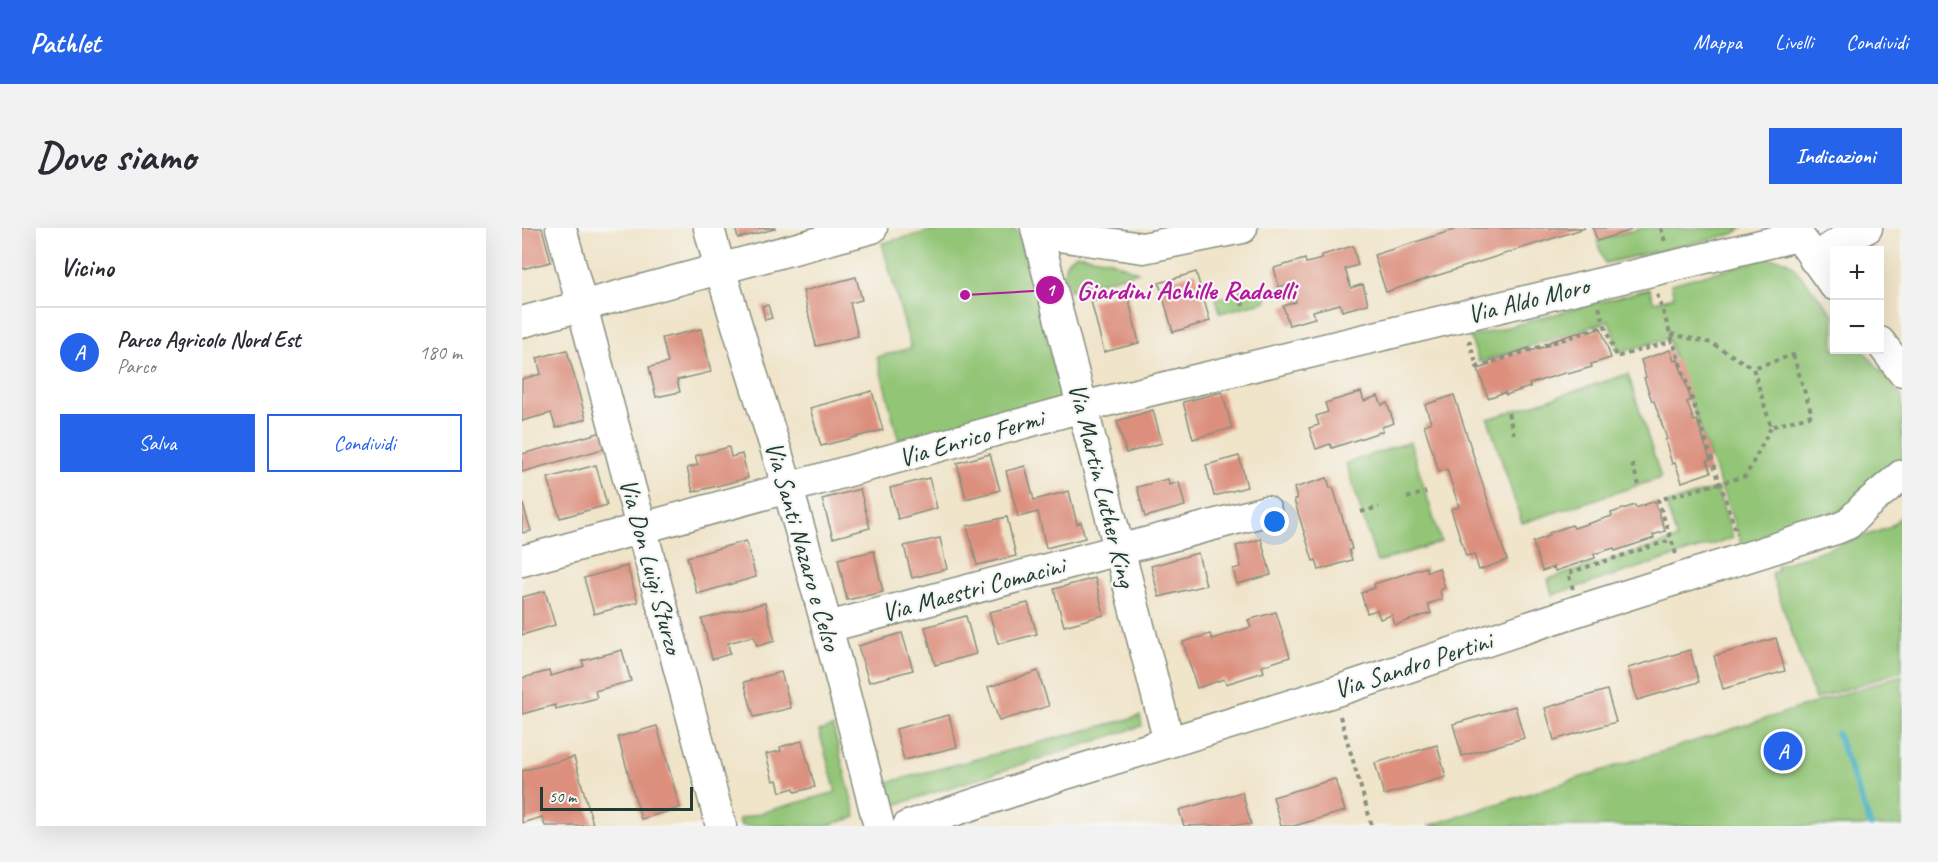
<!DOCTYPE html>
<html lang="it">
<head>
<meta charset="utf-8">
<style>
  body { margin:0; font-family:Caveat,sans-serif; background:#f2f2f3; color:#2b2b33 }
  .controls { position:absolute; right:18px; top:18px; display:grid; overflow:hidden; border-radius:0px; box-shadow:0 6px 24px #0002 }
  .controls button { width:54px; height:54px; display:grid; place-items:center; padding:0; border:0; border-bottom:2px solid #e1e1e2; background:#fff; color:#2b2b33; font:30px sans-serif }
  .scale { position:absolute; left:18px; bottom:15px; width:153px; box-sizing:border-box; padding-left:6px; border:3px solid #1f3d34; border-top:0; font-size:16px; line-height:21px; white-space:nowrap; color:#1f3d34; -webkit-text-stroke:4px #f6f6f2; paint-order:stroke }
  .you { position:absolute; left:753px; top:294px; width:21px; height:21px; margin:-15px; border:4px solid #fff; border-radius:50%; background:#1a73e8; box-shadow:0 0 0 9px #1a73e833 }
  .badge { display:grid; place-items:center; width:39px; height:39px; border-radius:50%; background:#2563eb; color:#fff; font-size:20px; font-weight:700 }
  .pin { position:absolute; translate:-50% -50%; border:3px solid #fff; box-shadow:0 2px 6px #0006 }
  .list { margin:0; padding:0; list-style:none }
  h2 { display:flex; justify-content:space-between; align-items:center; height:78px; margin:0; padding:0 24px; font-size:26px }
  h2 small { font-size:20px; font-weight:400; color:#7c7c81 }
  .list li { display:grid; grid-template-columns:39px 1fr auto; gap:18px; align-items:center; box-sizing:border-box; height:90px; padding:0 24px; border-top:2px solid #e1e1e2 }
  .list b { display:block; font-size:22px; white-space:nowrap }
  .list p { margin:0; font-size:20px; white-space:nowrap; color:#7c7c81 }
  .list em { font-size:20px; font-style:normal; color:#7c7c81 }
  .actions { display:flex; gap:12px; padding:18px 24px }
  .actions a { flex:1; padding:14px 0; border:2px solid #2563eb; border-radius:0px; text-align:center; font-size:21px; color:#2563eb }
  .actions .main { background:#2563eb; color:#fff }
  .map { position:relative; flex:none; width:1380px; height:598px; overflow:hidden; border-radius:0px }
  header { display:flex; align-items:center; gap:36px; box-sizing:border-box; height:84px; padding:0 30px; background:#2563eb; color:#fff }
  header strong { font-size:28px }
  nav { display:flex; gap:33px; margin-inline-start:auto; font-size:21px }
  .intro { display:flex; align-items:center; justify-content:space-between; box-sizing:border-box; height:144px; padding:0 36px }
  h1 { margin:0; font-size:42px }
  .button { padding:15px 27px; border-radius:0px; background:#2563eb; color:#fff; font-size:21px; font-weight:700 }
  main { display:flex; gap:36px; padding:0 36px }
  aside { flex:1; background:#fff; border-radius:0px; box-shadow:0 6px 24px #0002 }
  .map>svg:first-child { display:block }
  .green { fill:#92c576; stroke:#588155; stroke-width:1.5 }
  .lines { fill:none; stroke-linecap:round; stroke-linejoin:round }
  .stream { stroke:#43aec1; stroke-width:6 }
  .building { fill:#dc8f7d }
  .minor-casing { stroke:#88907e; stroke-width:33 }
  .path { stroke:#88907e; stroke-width:4; stroke-dasharray:4.5 4.5; stroke-linecap:butt }
  .minor { stroke:#fff; stroke-width:30 }
  .labels { text-anchor:middle; dominant-baseline:central; stroke-width:4.5; stroke-linejoin:round; paint-order:stroke }
  .street-label { font-size:26px; fill:#1f3d34; stroke:#f6f6f2 }
  .leader { fill:none; stroke:#b5179e; stroke-width:2 }
  .callout-dot { fill:#b5179e; stroke:#f6f6f2; stroke-width:2 }
  .mark-label { font-size:18px; text-anchor:middle; font-weight:bold; fill:#fff }
  .callout-label { font-size:27px; text-anchor:middle; font-weight:bold; fill:#b5179e; stroke:#f6f6f2; stroke-width:4.5; stroke-linejoin:round; paint-order:stroke }
</style>
</head>
<body>
<header>
<strong>Pathlet</strong>
<nav><a>Mappa</a><a>Livelli</a><a>Condividi</a></nav>
</header>
<div class="intro"><h1>Dove siamo</h1><a class="button">Indicazioni</a></div>
<main>
<aside>
<h2>Vicino<small></small></h2>
<ul class="list">
<li><span class="badge">A</span><div><b>Parco Agricolo Nord Est</b><p>Parco</p></div><em>180 m</em></li>
</ul>
<div class="actions"><a class="main">Salva</a><a>Condividi</a></div>
</aside>
<div class="map">
<svg width="1380" height="598" viewBox="0 0 1380 598">
  <rect width="100%" height="100%" fill="#f6f6f2"/>
  <filter id="ink" filterUnits="userSpaceOnUse"><feTurbulence type="fractalNoise" baseFrequency=".0167" numOctaves="2"/><feDisplacementMap in="SourceGraphic" scale="12" xChannelSelector="R" yChannelSelector="G"/><feConvolveMatrix kernelMatrix="1 2 1 2 8 2 1 2 1" color-interpolation-filters="sRGB"/></filter>
  <filter id="wash" filterUnits="userSpaceOnUse"><feTurbulence type="fractalNoise" baseFrequency=".008" numOctaves="4" result="noise"/><feDisplacementMap in="SourceGraphic" scale="24" xChannelSelector="R" yChannelSelector="G"/><feGaussianBlur stdDeviation="1.35" result="paint"/><feColorMatrix in="noise" values="0 0 0 0 0 0 0 0 0 0 0 0 0 0 0 0 0 1.4 0 .05"/><feComposite in="paint" operator="in"/></filter>
  <g filter="url(#wash)">
    <rect width="100%" height="100%" fill="#f0e4c9"/>
    <path class="green" d="M421,0H488L495,3L542,174L378,217L355,129L389,120L360,15Z
      M1121,0H1221L1211,6L1083,35L1075,13Z
      M555,26L587,32L616,44L548,62C542,47 537,34 555,26Z
      M1245,30L1263,32L1270,37L1312,87V122H1341L1380,169V232L1327,277L1316,283L1242,307L1223,326L1146,111L1097,124L1087,93L957,134L948,109L1127,61L1132,74L1152,69L1149,56Z
      M741,58L745,73L698,85L694,71Z
      M1106,146L1139,250L1000,295L966,191Z
      M888,214L919,314L855,334L824,235Z
      M1195,260L1211,310L1030,367L1026,351L1155,311L1144,276Z
      M1380,288V443L1293,471L1249,345L1256,343L1255,338L1366,300Z
      M1380,447V598H906Z
      M618,488L620,498L370,578L363,555Z
      M311,499L334,589L304,598H219L217,591L314,564L297,503Z"/>
    <g class="lines">
      <path class="stream" d="M1315,505L1349,598"/>
    </g>
    <g id="blocks">
      <path class="building" d="M0,0H20L29,34L0,41Z
        M213,0H253V1L216,10Z
        M938,0H1063L864,64L852,27Z
        M1071,0H1108L1109,2L1075,13Z
        M831,18L836,37L823,41L829,60L841,56L846,76L820,83L818,76L791,83L793,90L767,97L761,78L774,74L769,56L757,59L752,40L783,31L784,35L800,31V27Z
        M674,44L688,93L651,104L637,55Z
        M334,49L340,72L328,75L336,108L294,118L281,63Z
        M605,64L617,115L582,124L569,73Z
        M246,77L250,90L243,92L240,78Z
        M1079,100L1089,130L1069,136L1070,139L1046,146V144L1007,156L1008,159L984,167L983,164L966,170L956,141L968,137L967,133L1007,120L1008,123L1028,117L1027,114L1067,101L1068,104Z
        M179,101L189,144L155,152L158,164L134,169L127,139L146,135L140,110Z
        M45,122L64,191L34,200L29,185L0,193V151L19,146L15,130Z
        M1148,122L1152,133L1156,132L1169,172L1165,174L1172,193L1175,192L1188,232L1185,233L1189,244L1160,254L1153,235L1150,236L1143,212L1145,211L1132,173H1130L1122,150L1124,149L1119,132Z
        M350,163L361,202L299,218L288,180Z
        M700,164L710,200L671,211L661,174Z
        M839,164L842,173L856,168L860,177L865,175L872,195L860,199L861,203L810,220L808,216L794,221L787,200L797,197L794,188L806,184L803,175Z
        M932,167L985,332L957,342L952,326L944,328L929,281L937,279L925,241L917,244L902,197L909,194L903,177Z
        M631,182L640,215L604,225L595,193Z
        M84,203L88,219L0,244V226Z
        M207,219L209,229L220,226L226,250L171,264L165,240L176,237L173,228Z
        M468,226L478,262L444,271L435,235Z
        M717,228L725,259L692,268L684,237Z
        M74,237L85,277L38,290L26,250Z
        M503,238L512,272L547,263L555,296L559,294L563,310L524,320L516,284L496,289L484,243Z
        M407,250L415,280L376,291L368,260Z
        M805,250L808,260L811,259L830,321L827,322L830,332L797,342L794,332L791,333L772,272L775,271L772,260Z
        M646,251L647,257L657,254L663,278L623,289L615,259Z
        M338,261L348,300L311,310L300,271Z
        M0,273L9,303L0,305Z
        M1133,273L1143,303L1131,307L1132,310L1093,323L1092,320L1072,326L1073,330L1033,343L1032,339L1020,343L1011,314L1027,308V305L1050,297L1052,300L1090,288L1089,285L1113,277L1114,280Z
        M485,289L494,328L455,337L445,298Z
        M418,310L425,341L390,350L382,318Z
        M739,311L749,347L715,356L711,341L719,339L714,318Z
        M224,313L234,349L175,366L165,329Z
        M352,323L361,364L325,372L316,331Z
        M676,325L684,357L637,369L629,338Z
        M105,338L116,374L72,386L62,350Z
        M904,339L905,344L917,340L923,360L918,362L920,371L906,376L909,385L873,397L870,387L858,391L855,382L845,385L839,365L853,360L852,356Z
        M573,350L582,387L542,398L532,361Z
        M23,363L33,397L0,407V369Z
        M243,375L253,413L235,418L232,408L206,415L208,426L190,431L180,391Z
        M506,375L515,406L476,416L467,384Z
        M754,384L768,429L740,438L742,444L704,456L702,451L675,460L661,414L688,406L690,411L729,399L726,392Z
        M444,388L454,426L413,437L403,399Z
        M380,405L391,442L347,454L336,418Z
        M1254,410L1263,443L1201,461L1192,428Z
        M100,422L109,453L73,463L75,470L34,481L33,477L0,486V450L27,443L29,448L62,438L60,433Z
        M1168,422L1177,454L1115,472L1106,440Z
        M516,443L527,478L477,493L466,459Z
        M259,444L269,480L232,489L222,454Z
        M1085,462L1094,494L1032,512L1023,480Z
        M993,478L1002,510L940,528L931,496Z
        M427,487L435,519L382,532L374,501Z
        M135,498L158,580L119,591L96,509Z
        M280,513L293,559L273,564L272,560L258,564L255,552L251,553L244,526L259,523L258,519Z
        M915,517L924,549L862,567L853,535Z
        M52,529L71,596L63,598H23L20,589L0,595V543Z
        M813,551L823,583L772,598H759L751,569Z
        M720,564L729,596L662,598L657,582Z"/>
    </g>
  </g>
  <g filter="url(#ink)">
    <use href="#blocks" fill-opacity="0" stroke="#88907e" stroke-width="1.5"/>
    <g class="lines">
      <g class="minor-casing">
        <path id="minor" d="M39,0L199,598
          M187,0C210,88 240,174 266,261C299,372 328,485 357,598
          M514,0L647,514
          M1271,0L1312,57
          M515,5L621,20L720,0
          M1292,31L1322,11L1345,0
          M0,94L350,0
          M1358,114L1380,143
          M0,333L560,179L1276,8
          M306,399L744,283
          M386,598L537,548L821,461L1058,382L1314,301L1326,296L1343,278L1380,247"/>
      </g>
      <path class="path" d="M1139,0L1144,17
        M718,65L721,79
        M1135,66L1215,306
        M1077,79L1083,98
        M1149,106L1189,115L1231,140
        M947,112L955,139L1083,98L1094,129L1151,113
        M1271,127L1290,187L1249,199L1231,140Z
        M986,185L992,206
        M1110,236L1117,257
        M885,270L904,264
        M839,284L857,279
        M1154,326L1136,272L1224,248L1249,199
        M1051,361L1046,345L1149,312
        M818,488L850,598"/>
      <use href="#minor" class="minor"/>
    </g>
  </g>
  <g class="labels">
    <g class="street-label">
      <text transform="translate(1006 72) rotate(-14)">Via Aldo Moro</text>
      <text transform="translate(449 210) rotate(-16)">Via Enrico Fermi</text>
      <text transform="translate(580 257) rotate(76)">Via Martin Luther King</text>
      <text transform="translate(281 318) rotate(74)">Via Santi Nazaro e Celso</text>
      <text transform="translate(129 338) rotate(75)">Via Don Luigi Sturzo</text>
      <text transform="translate(451 361) rotate(-15)">Via Maestri Comacini</text>
      <text transform="translate(891 437) rotate(-18)">Via Sandro Pertini</text>
    </g>
  </g>
  <path class="leader" d="M443 67L528 62"/>
  <g class="callout-dot">
    <circle cx="443" cy="67" r="6"/>
    <circle cx="528" cy="62" r="15"/>
  </g>
  <g class="mark-label">
    <text x="528" y="68">1</text>
  </g>
  <g class="callout-label">
    <text x="664" y="71">Giardini Achille Radaelli</text>
  </g>
</svg>
<div class="controls">
<button>+</button>
<button>−</button>
</div>
<div class="scale">50 m</div>
<div class="you"></div>
<div class="pin badge" style="left:1261px;top:523px">A</div>
</div>
</main>
</body>
</html>
